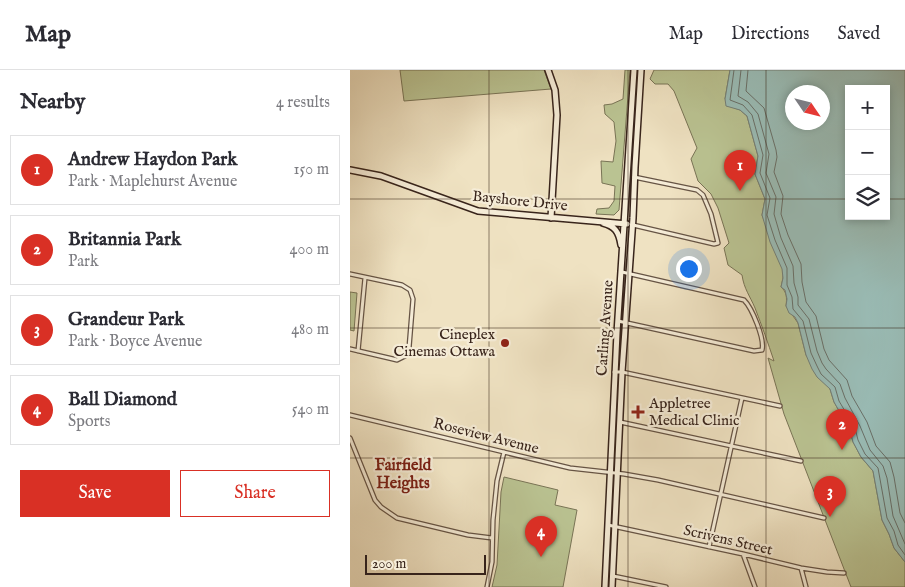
<!DOCTYPE html>
<html lang="en">
<head>
<meta charset="utf-8">
<style>
  body { margin:0; font-family:"IM FELL English",serif; background:#f2f2f3; color:#2b2b33 }
  .controls { position:absolute; right:15px; top:15px; display:grid; overflow:hidden; border-radius:0px; box-shadow:0 2px 8px #0003 }
  .controls button { width:45px; height:45px; display:grid; place-items:center; padding:0; border:0; border-bottom:1px solid #e1e1e2; background:#fff; color:#2b2b33; font:25px sans-serif }
  .compass { position:absolute; left:435px; top:15px; width:45px; height:45px; border-radius:50%; background:#fff; box-shadow:0 2px 8px #0003; rotate:125deg }
  .scale { position:absolute; left:15px; bottom:12px; width:121px; box-sizing:border-box; padding-left:5px; border:2px solid #38241b; border-top:0; font-size:14px; line-height:18px; white-space:nowrap; color:#38241b; -webkit-text-stroke:4px #f5ecd7; paint-order:stroke }
  .you { position:absolute; left:338px; top:198px; width:18px; height:18px; margin:-12px; border:4px solid #fff; border-radius:50%; background:#1a73e8; box-shadow:0 0 0 8px #1a73e833 }
  .badge { display:grid; place-items:center; width:32px; height:32px; border-radius:50%; background:#d93025; color:#fff; font-size:16px; font-weight:700 }
  .pin { position:absolute; translate:-50% -41px; filter:drop-shadow(0 1px 2px #0008) }
  .pin::after { content:''; position:absolute; top:26px; width:18px; height:15px; background:inherit; clip-path:polygon(0 0,100% 0,50% 100%) }
  .list { margin:0; padding:0; list-style:none }
  h2 { display:flex; justify-content:space-between; align-items:center; height:65px; margin:0; padding:0 20px; font-size:21px }
  h2 small { font-size:16px; font-weight:400; color:#7c7c81 }
  .list li { display:grid; grid-template-columns:32px 1fr auto; gap:15px; align-items:center; box-sizing:border-box; height:70px; margin:0 10px 10px; padding:0 10px; border:1px solid #e1e1e2; border-radius:0px }
  .list b { display:block; font-size:19px; white-space:nowrap }
  .list p { margin:0; font-size:16px; white-space:nowrap; color:#7c7c81 }
  .list em { font-size:16px; font-style:normal; color:#7c7c81 }
  .actions { display:flex; gap:10px; padding:15px 20px }
  .actions a { flex:1; padding:11px 0; border:1px solid #d93025; border-radius:0px; text-align:center; font-size:18px; color:#d93025 }
  .actions .main { background:#d93025; color:#fff }
  .icon { flex:none; width:28px; height:28px; fill:none; stroke:currentColor; stroke-width:2; stroke-linecap:round; stroke-linejoin:round }
  .map { position:relative; flex:none; width:555px; height:517px; overflow:hidden }
  header { display:flex; align-items:center; gap:30px; box-sizing:border-box; height:70px; padding:0 25px; background:#fff; border-bottom:1px solid #e1e1e2 }
  header strong { font-size:24px }
  nav { display:flex; gap:28px; margin-inline-start:auto; font-size:18px }
  main { display:flex }
  aside { flex:1; background:#fff }
  .map>svg:first-child { display:block }
  .green { fill:#bac392; stroke:#797456 }
  .water { fill:#9abdb7; stroke:#738079; fill-rule:evenodd }
  .lines { fill:none; stroke-linecap:round; stroke-linejoin:round }
  .shore { stroke:#697069; stroke-width:1 }
  .street-casing { stroke:#665445; stroke-width:5.5 }
  .secondary-casing { stroke:#38241b; stroke-width:8 }
  .street { stroke:#f5ecd7; stroke-width:3 }
  .secondary { stroke:#f5ecd7; stroke-width:5 }
  .grid { fill:none; stroke:#38241b; stroke-width:1; stroke-opacity:0.55 }
  .poi-dot { fill:#8f2418; stroke:#f5ecd7; stroke-width:2 }
  .labels { text-anchor:middle; dominant-baseline:central; stroke-width:4.5; stroke-linejoin:round; paint-order:stroke }
  .street-label { font-size:15px; fill:#38241b; stroke:#f5ecd7 }
  .poi-label { font-size:15px; fill:#38241b; stroke:#f5ecd7; text-anchor:end }
  .neighbourhood-label { font-size:16px; font-weight:bold; fill:#7a1f14; stroke:#f5ecd7 }
</style>
</head>
<body>
<header>
<strong>Map</strong>
<nav><a>Map</a><a>Directions</a><a>Saved</a></nav>
</header>
<main>
<aside>
<h2>Nearby<small>4 results</small></h2>
<ul class="list">
<li><span class="badge">1</span><div><b>Andrew Haydon Park</b><p>Park · Maplehurst Avenue</p></div><em>150 m</em></li>
<li><span class="badge">2</span><div><b>Britannia Park</b><p>Park</p></div><em>400 m</em></li>
<li><span class="badge">3</span><div><b>Grandeur Park</b><p>Park · Boyce Avenue</p></div><em>480 m</em></li>
<li><span class="badge">4</span><div><b>Ball Diamond</b><p>Sports</p></div><em>540 m</em></li>
</ul>
<div class="actions"><a class="main">Save</a><a>Share</a></div>
</aside>
<div class="map">
<svg width="555" height="517" viewBox="0 0 555 517">
  <rect width="100%" height="100%" fill="#efe2c2"/>
  <filter id="stains"><feTurbulence type="fractalNoise" baseFrequency=".004" numOctaves="4"/><feColorMatrix values="0 0 0 0 .2 0 0 0 0 .09 0 0 0 0 .02 0 0 0 .5 -.17"/></filter>
  <radialGradient id="worn" r=".72"><stop offset=".6" stop-color="#630" stop-opacity="0"/><stop offset="1" stop-color="#630" stop-opacity=".3"/></radialGradient>
  <path class="green" d="M50,0H194L201,19L54,31Z
    M275,0H280L269,140L264,145L246,144L247,139L259,138L264,131L265,116L252,113L251,91L263,92L266,71L264,52L255,44L254,35L262,34L273,29Z
    M304,0H380L375,29L382,37L390,40L397,46L408,86L405,104L415,129L412,145L433,199V208L431,217C437,222 437,228 436,236L448,253L456,285L480,319L484,332L500,360L503,372L511,387L523,401L532,450L539,464L544,478L555,492V517H501L434,344L418,288L424,291C418,273 412,256 405,238C400,226 394,219 392,205L378,195L374,178L379,173L368,138L361,124L348,111L341,89L347,78L324,21L318,14H305L300,9Z
    M0,222L7,223L4,261L0,260Z
    M154,407L208,420L205,435L227,440L213,517H142L147,495L151,422Z"/>
  <path class="water" d="M380,0H555V492L544,478L539,464L532,450L523,401L511,387L503,372L500,360L484,332L480,319L467,307L462,299L456,285L448,253L445,247L439,243L436,236L437,229L435,220L431,217L433,208L432,199L420,172L412,145L415,129L405,104L408,86L397,46L390,40L376,36L375,29ZM499,19H536V146H499ZM472,22V52H442V22Z"/>
  <g class="lines">
    <path class="shore" d="M384,0L380,30L393,35L402,45L413,85L410,103L420,128L417,145L425,170L437,198V215L442,227L443,239L453,251L461,283L467,296L471,304L485,317L489,331L505,358L508,370L515,384L528,398L537,448L544,461L548,475L555,485
      M391,0L388,26L398,32L408,44L419,84L416,103L426,127L424,144L431,168L443,196L444,213L448,227V235L459,249L467,281L472,293L476,299L490,314L495,328L510,356L520,380L533,396L537,408L543,446L555,474
      M398,0L396,21L414,38L426,80L427,87L424,102L433,126L431,144L438,165L451,194L452,212L456,232L466,246L474,279L479,290L497,310L502,326L517,352L526,376L540,392L544,407L550,443L555,453"/>
    <g class="street-casing">
      <path id="street" d="M283,155L364,174L368,173L361,144L353,125L347,120L284,107
        M0,204L52,215L60,220L63,229L59,278L55,286L47,290L43,289L0,279
        M268,251L404,281L412,280C415,269 402,238 394,230L272,202
        M8,281L15,208
        M264,302H272L430,336
        M0,345L220,398L274,404L308,410L474,448
        M270,352L451,391
        M0,368L25,430L31,437L47,448L118,465L142,468
        M258,455L393,484L451,498L477,502L494,503
        M359,477L392,328
        M393,484L405,517
        M451,498L456,517
        M263,506L316,517
        M137,517L142,492L143,450L147,411L154,382"/>
    </g>
    <g class="secondary-casing">
      <path id="secondary" d="M198,0L205,20L207,45L201,148
        M0,100L31,106L128,141L277,154
        M253,153C265,156 269,162 271,175
        M255,517L267,263L284,0
        M262,517L272,302L283,148L285,97L291,0"/>
    </g>
    <use href="#street" class="street"/>
    <use href="#secondary" class="secondary"/>
  </g>
  <path class="grid" d="M139,0V517M278,0V517M416,0V517M0,129H499M536,129H555M0,258H555M0,388H555"/>
  <g class="poi-dot">
    <circle cx="155" cy="273" r="5"/>
    <path d="M285.5 334.5h5v5h5v5h-5v5h-5v-5h-5v-5h5z"/>
  </g>
  <g class="labels">
    <g class="street-label">
      <text transform="translate(170 131) rotate(6)">Bayshore Drive</text>
      <text transform="translate(255 258) rotate(-86)">Carling Avenue</text>
      <text transform="translate(136 366) rotate(14)">Roseview Avenue</text>
      <text transform="translate(378 470) rotate(13)">Scrivens Street</text>
    </g>
    <g class="poi-label">
      <text x="145" y="264">Cineplex<tspan x="145" dy="17">Cinemas Ottawa</tspan></text>
      <text x="299" y="333" text-anchor="start">Appletree<tspan x="299" dy="17">Medical Clinic</tspan></text>
    </g>
    <g class="neighbourhood-label">
      <text x="53" y="396">Fairfield<tspan x="53" dy="18">Heights</tspan></text>
    </g>
  </g>
  <rect width="100%" height="100%" filter="url(#stains)"/>
  <rect width="100%" height="100%" fill="url(#worn)"/>
</svg>
<div class="controls">
<button>+</button>
<button>−</button>
<button><svg class="icon" aria-label="layers" viewBox="0 0 24 24"><path d="M12 4l9 5-9 5-9-5zM3 14l9 5 9-5"/></svg></button>
</div>
<svg class="compass" viewBox="-18 -18 36 36"><path d="M0-13l5 13h-10z" fill="#e53935"/><path d="M0 13l5-13h-10z" fill="#7c7c81"/></svg>
<div class="scale">200 m</div>
<div class="you"></div>
<div class="pin badge" style="left:390px;top:121px">1</div>
<div class="pin badge" style="left:492px;top:380px">2</div>
<div class="pin badge" style="left:480px;top:447px">3</div>
<div class="pin badge" style="left:191px;top:487px">4</div>
</div>
</main>
</body>
</html>
